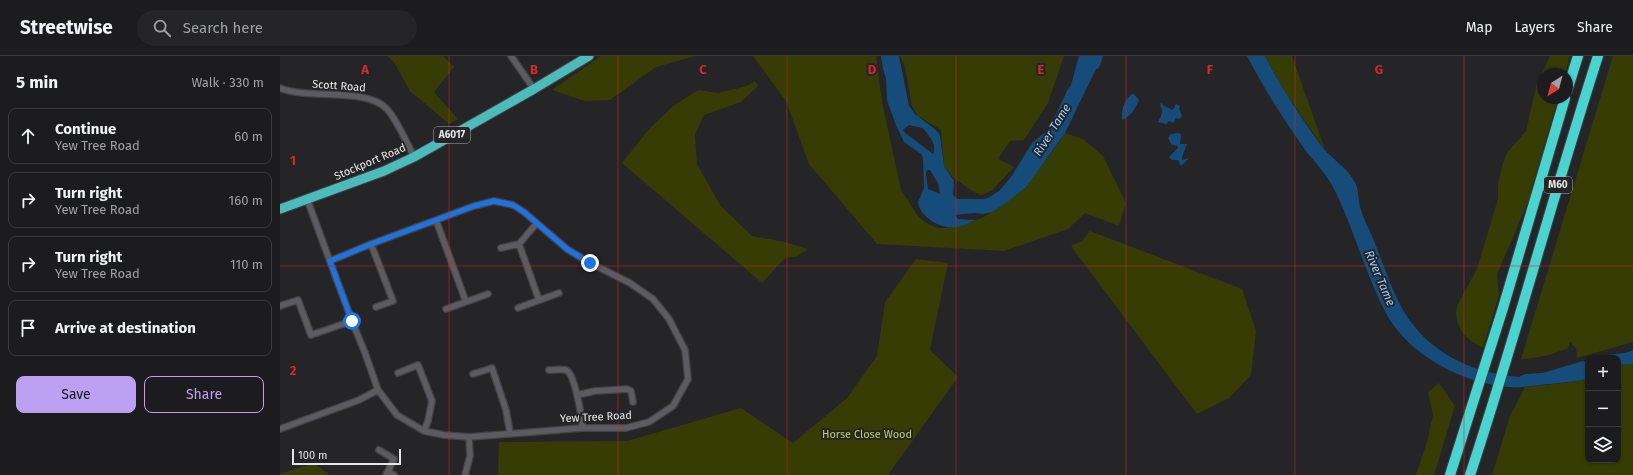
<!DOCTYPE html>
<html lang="en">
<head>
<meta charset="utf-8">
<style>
  body { margin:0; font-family:"Fira Sans",sans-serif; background:#252527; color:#f1f3f6 }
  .controls { position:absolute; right:12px; bottom:12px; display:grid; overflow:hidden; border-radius:8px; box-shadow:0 1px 3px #0004 }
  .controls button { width:36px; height:36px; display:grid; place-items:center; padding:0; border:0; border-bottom:1px solid #3a3a3c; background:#1c1c1e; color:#f1f3f6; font:20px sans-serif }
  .compass { position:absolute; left:1257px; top:12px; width:36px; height:36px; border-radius:50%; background:#1c1c1e; box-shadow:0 1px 3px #0004; rotate:216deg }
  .scale { position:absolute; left:12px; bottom:10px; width:109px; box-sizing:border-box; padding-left:4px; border:2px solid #e6e6e8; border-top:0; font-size:11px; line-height:14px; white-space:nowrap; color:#e6e6e8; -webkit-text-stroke:3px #252528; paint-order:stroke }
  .stop { position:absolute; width:12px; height:12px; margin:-9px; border:3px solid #1a73e8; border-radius:50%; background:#fff }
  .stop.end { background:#1a73e8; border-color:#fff; box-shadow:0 1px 4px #0008 }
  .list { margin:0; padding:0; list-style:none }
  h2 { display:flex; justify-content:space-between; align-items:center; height:52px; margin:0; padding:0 16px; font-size:17px }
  h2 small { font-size:13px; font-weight:400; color:#a0a1a4 }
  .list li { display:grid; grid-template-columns:26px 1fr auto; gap:12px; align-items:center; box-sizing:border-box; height:56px; margin:0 8px 8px; padding:0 8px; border:1px solid #3a3a3c; border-radius:8px }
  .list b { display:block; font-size:15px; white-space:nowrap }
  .list p { margin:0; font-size:13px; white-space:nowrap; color:#a0a1a4 }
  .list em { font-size:13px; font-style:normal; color:#a0a1a4 }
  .actions { display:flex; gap:8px; padding:12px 16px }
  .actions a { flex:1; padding:9px 0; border:1px solid #bca0f2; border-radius:8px; text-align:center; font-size:14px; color:#bca0f2 }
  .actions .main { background:#bca0f2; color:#111 }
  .icon { flex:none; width:22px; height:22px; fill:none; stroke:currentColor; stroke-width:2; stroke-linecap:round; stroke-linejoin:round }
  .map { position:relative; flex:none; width:1353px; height:419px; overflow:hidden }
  header { display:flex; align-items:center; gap:24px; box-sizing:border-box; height:56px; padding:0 20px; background:#1c1c1e; border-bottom:1px solid #3a3a3c }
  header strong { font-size:19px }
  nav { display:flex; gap:22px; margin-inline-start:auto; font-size:14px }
  .search { width:280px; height:36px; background:#252527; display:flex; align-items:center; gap:10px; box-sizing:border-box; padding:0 14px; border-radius:22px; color:#a0a1a4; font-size:15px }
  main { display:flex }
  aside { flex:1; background:#1c1c1e }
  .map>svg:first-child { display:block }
  .green { fill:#353c04 }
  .water { fill:#164c7a; fill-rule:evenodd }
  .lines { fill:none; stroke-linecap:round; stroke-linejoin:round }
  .minor-casing { stroke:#434245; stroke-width:8 }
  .trunk-casing { stroke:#434245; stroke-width:11 }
  .motorway-casing { stroke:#434245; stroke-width:12 }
  .minor { stroke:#5c5b5f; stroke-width:5.5 }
  .trunk { stroke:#4cbcba; stroke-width:9 }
  .motorway { stroke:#48d5d0; stroke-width:10 }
  .route { stroke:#1a73e8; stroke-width:5 }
  .grid { fill:none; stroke:#d62828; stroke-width:1; stroke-opacity:0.55 }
  .labels { text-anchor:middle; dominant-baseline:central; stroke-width:4; stroke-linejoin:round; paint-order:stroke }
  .shield { fill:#252528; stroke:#acacae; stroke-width:1 }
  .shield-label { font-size:10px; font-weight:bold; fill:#e6e6e8 }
  .street-label { font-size:11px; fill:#e6e6e8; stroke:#252528 }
  .park-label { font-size:11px; fill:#bdd055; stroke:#252528 }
  .water-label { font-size:12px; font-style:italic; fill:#97cafd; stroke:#252528 }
  .grid-label { font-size:13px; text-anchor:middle; font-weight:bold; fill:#d62828; stroke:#252528; stroke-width:4; stroke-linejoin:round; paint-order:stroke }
</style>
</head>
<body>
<header>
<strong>Streetwise</strong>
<div class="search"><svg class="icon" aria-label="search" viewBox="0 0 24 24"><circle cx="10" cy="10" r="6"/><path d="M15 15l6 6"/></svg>Search here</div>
<nav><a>Map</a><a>Layers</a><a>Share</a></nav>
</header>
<main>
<aside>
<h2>5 min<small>Walk · 330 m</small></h2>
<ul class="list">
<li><svg class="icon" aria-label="ahead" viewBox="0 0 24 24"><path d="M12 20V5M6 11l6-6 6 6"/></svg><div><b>Continue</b><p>Yew Tree Road</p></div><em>60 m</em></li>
<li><svg class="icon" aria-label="right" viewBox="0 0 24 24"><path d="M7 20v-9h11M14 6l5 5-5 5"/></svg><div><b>Turn right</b><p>Yew Tree Road</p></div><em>160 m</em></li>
<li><svg class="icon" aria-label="right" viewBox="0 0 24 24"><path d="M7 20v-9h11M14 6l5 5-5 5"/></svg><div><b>Turn right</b><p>Yew Tree Road</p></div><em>110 m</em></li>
<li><svg class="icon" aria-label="arrive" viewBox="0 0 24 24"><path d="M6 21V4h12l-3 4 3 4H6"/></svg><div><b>Arrive at destination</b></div></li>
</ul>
<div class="actions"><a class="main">Save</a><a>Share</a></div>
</aside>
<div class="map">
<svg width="1353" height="419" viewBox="0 0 1353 419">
  <rect width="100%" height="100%" fill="#252528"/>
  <path class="green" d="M107,0H163L174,11L154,36L178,63L169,68L130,35L114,6Z
    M321,0H415L376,11L330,44L305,45L272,34Z
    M473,0H596L602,45L621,134L638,160L646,167L658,172L677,171L702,162L726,147L745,130L772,96L785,77L803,83L823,100L846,147L839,170L805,157L788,173L724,195L597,188L529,108L506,45Z
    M620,0H784L768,47L744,84L730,85L718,103L734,111L712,135L701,139L694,136L672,121L664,110L661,74L638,60L632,50L625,11Z
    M985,0H1012L1045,94L1002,32Z
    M1270,0H1290L1285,18H1263V42H1278L1247,149L1217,218L1219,239L1203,292L1191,285L1182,276L1177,265L1176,256L1178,248L1197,213L1218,143V127L1223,107L1227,97L1246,75L1257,27Z
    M1333,0H1353V286L1297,302L1296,292L1290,286L1288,292C1272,299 1258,302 1241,303Z
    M475,25L478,30L461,46L424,59L415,79L417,108L440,149L472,180L505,186L528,193L516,201L505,202L482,227L342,107L369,73L393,50L418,34L438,37L467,30Z
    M810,175L962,233L976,275L971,319L949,342L917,358L791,190L802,185Z
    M636,203L668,207L650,294L678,321L608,419H218L219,386L347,385L461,352L513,387L567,342L597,300L605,246Z
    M1353,308V419H1212L1230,360L1245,331L1284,327L1308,323V404H1338V309Z
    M1159,327L1175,350L1154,419H1136L1147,386L1153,359L1148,336Z
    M34,407L50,419H0V418Z"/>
  <path class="water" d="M601,0H619L629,50L635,58L656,74L660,79L664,110L674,125L673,139L677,143H703L708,142L719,135L731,121L752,87L769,73L787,35L791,29L799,0H823L819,12L816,13L785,77L746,131L726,147L712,156L703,158L695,157L675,159L678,163L696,164C690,166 684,170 678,171C662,174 640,162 638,146L644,132L643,102L641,98L624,86L616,69L607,44L606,22L603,13ZM629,69L643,72C648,79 658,88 653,98L624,76L623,74ZM647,114H650L658,127L660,138L648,133L646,118Z
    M967,0H985C1001,32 1022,63 1043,92C1053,104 1069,113 1076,128C1079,136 1078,146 1081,154C1085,167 1092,178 1096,190C1106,215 1114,241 1128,262C1153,299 1196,318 1239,321L1245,318L1263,317L1303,305L1308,306V323C1292,326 1276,327 1260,329C1250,330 1240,332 1230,331C1184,328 1130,300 1107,259C1085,218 1074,172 1053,131C1044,114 1031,103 1021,88C1001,59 983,31 967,0Z
    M852,38H854L859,44C856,52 850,61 842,64C841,54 844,44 852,38Z
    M881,46L884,50L893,54L896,48L900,50L899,53L902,60L900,63L896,62L893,67L889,65L886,68L878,66C880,61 885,56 880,50Z
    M899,77L901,79L900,88H907L902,101V104L909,102L901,110L898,104H892L889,101L898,92L897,90L891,88L888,82L891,78Z
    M1353,294V308L1338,309V302H1319C1329,296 1343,300 1353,294Z"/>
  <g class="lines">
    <g class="minor-casing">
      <path id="minor" d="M231,0L254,33
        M0,32C29,44 87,31 107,53C118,66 126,85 134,101
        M27,143L72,265L85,297L98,334L117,359L144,375L164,379L189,381L302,372H346L369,366L393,350L408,323L405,294L389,263L373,243L350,227L310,207L287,193L244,156L233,149L214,145L194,150L91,188L50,205
        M156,164L186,246
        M256,168L239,188L259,244
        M91,188L113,245L96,251
        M221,192L239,188
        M0,250L18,244L31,279L72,265
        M238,252L279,237
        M166,253L208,238
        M269,314C274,314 281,313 286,314C295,318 302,361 302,372
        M118,317L138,309L152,345L148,365L144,375
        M193,318L212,312L226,354L230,377
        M297,339L315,335L347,333L351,335L353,346
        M0,373L79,344L98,334
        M99,394L114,403L106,419
        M108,416L114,419
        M185,419L190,400L189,381"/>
    </g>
    <g class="trunk-casing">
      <path id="trunk" d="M0,153L104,115L134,101L254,33L309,0"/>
    </g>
    <g class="motorway-casing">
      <path id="motorway" d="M1287,35L1298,0
        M1170,419L1223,252L1285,42
        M1190,419C1236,280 1273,139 1318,0"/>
    </g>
    <use href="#minor" class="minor"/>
    <use href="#trunk" class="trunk"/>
    <use href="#motorway" class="motorway"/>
  </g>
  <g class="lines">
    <path class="route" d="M72,265L50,205L91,188L194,150L214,145L233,149L244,156L287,193L310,207"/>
  </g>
  <path class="grid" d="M169,0V419M338,0V419M507,0V419M676,0V419M846,0V419M1015,0V419M1184,0V419M0,210H1353"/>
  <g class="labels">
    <g class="shield">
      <rect x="154" y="71" width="36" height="16" rx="3"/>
      <rect x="1264" y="121" width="28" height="16" rx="3"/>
    </g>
    <g class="shield-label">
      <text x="172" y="79">A6017</text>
      <text x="1278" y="129">M60</text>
    </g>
    <g class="street-label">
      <text transform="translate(59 30) rotate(4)">Scott Road</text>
      <text transform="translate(90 106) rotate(-23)">Stockport Road</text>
      <text transform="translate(316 361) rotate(-3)">Yew Tree Road</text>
    </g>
    <g class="park-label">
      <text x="587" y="378">Horse Close Wood</text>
    </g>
    <g class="water-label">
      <text transform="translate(772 74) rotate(-58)">River Tame</text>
      <text transform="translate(1100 222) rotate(67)">River Tame</text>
    </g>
  </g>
  <g class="grid-label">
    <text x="85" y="18">A</text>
    <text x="254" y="18">B</text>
    <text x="423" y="18">C</text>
    <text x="592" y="18">D</text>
    <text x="761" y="18">E</text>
    <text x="930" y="18">F</text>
    <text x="1099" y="18">G</text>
    <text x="13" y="109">1</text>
    <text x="13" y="319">2</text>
  </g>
</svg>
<div class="controls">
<button>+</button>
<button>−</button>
<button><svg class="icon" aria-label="layers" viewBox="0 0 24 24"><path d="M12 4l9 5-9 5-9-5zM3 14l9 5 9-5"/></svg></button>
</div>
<svg class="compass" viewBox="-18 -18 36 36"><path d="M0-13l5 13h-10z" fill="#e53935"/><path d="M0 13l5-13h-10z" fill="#a0a1a4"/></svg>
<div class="scale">100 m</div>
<div class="stop" style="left:72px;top:265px"></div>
<div class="stop end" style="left:310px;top:207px"></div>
</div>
</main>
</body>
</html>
